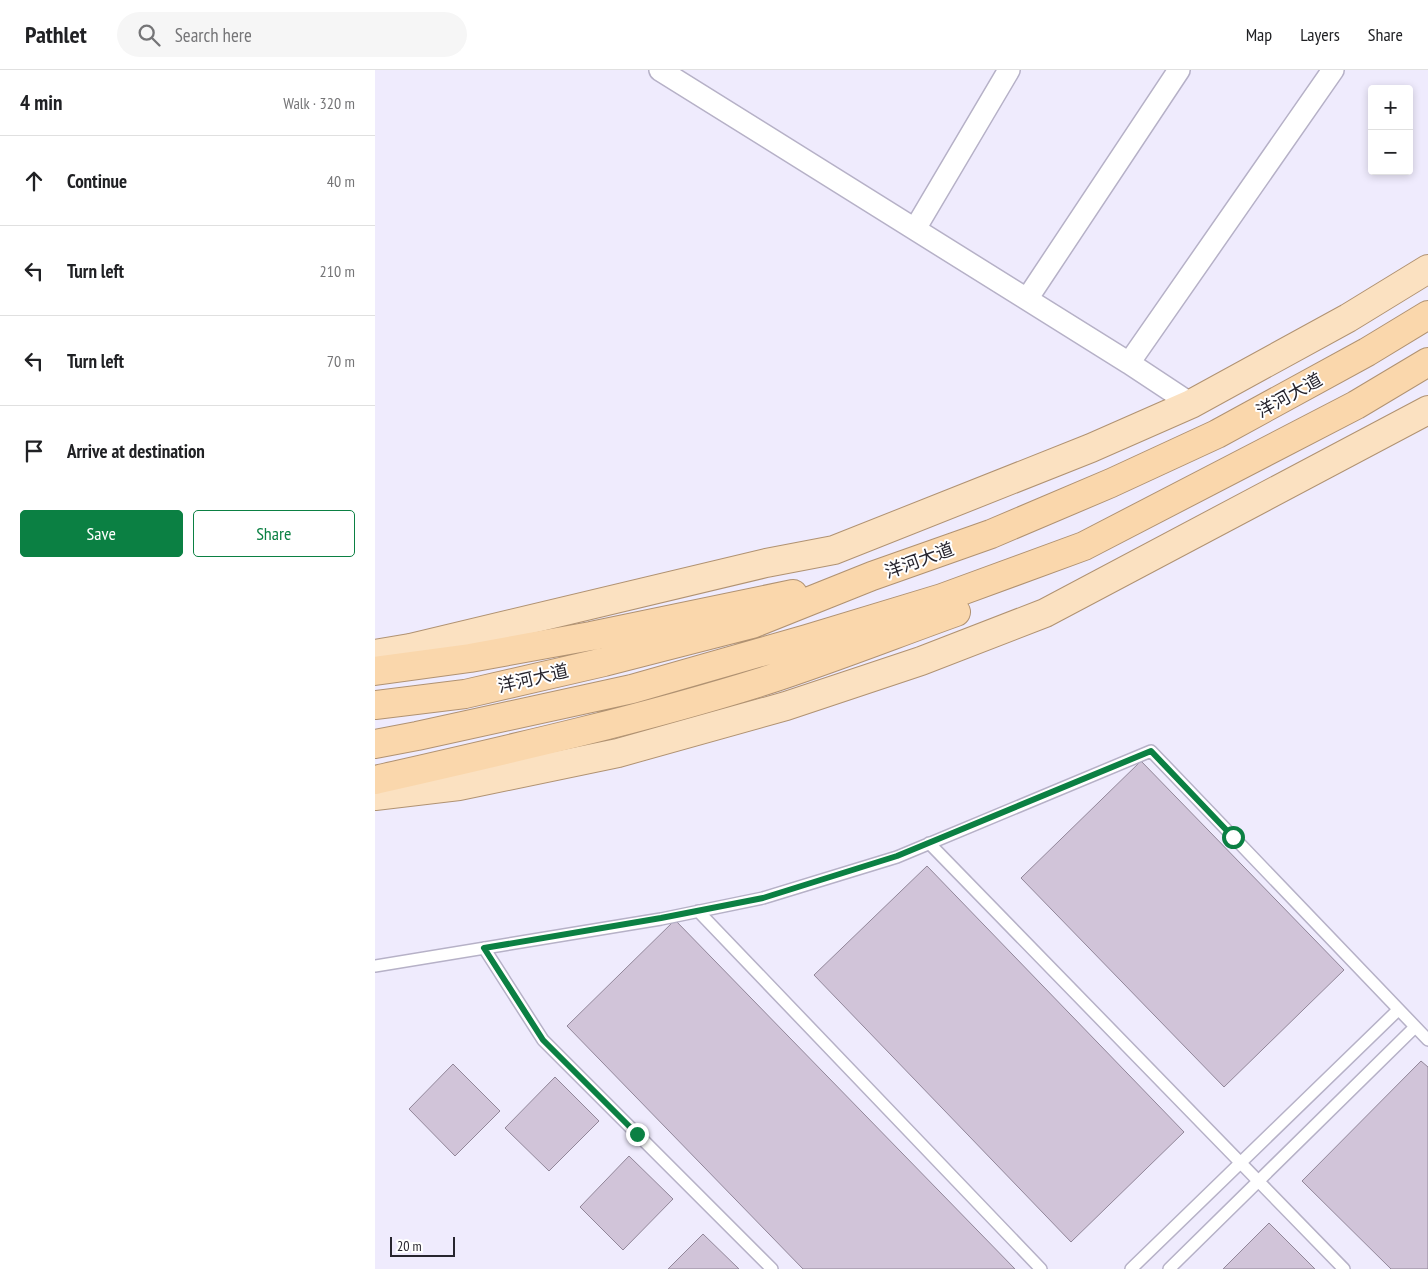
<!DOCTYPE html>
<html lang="en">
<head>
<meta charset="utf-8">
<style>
  body { margin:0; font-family:"PT Sans Narrow","Noto Sans SC",sans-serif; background:#f6f6f6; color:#202124 }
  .controls { position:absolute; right:15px; top:15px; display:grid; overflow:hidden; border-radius:5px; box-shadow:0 2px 8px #0003 }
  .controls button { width:45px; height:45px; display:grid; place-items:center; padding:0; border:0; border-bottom:1px solid #e0e0e0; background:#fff; color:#202124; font:25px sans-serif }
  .scale { position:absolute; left:15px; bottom:12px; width:65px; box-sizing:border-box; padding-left:5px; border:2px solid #27252e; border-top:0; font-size:14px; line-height:18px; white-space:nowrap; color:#27252e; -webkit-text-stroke:4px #fff; paint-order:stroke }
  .stop { position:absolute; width:15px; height:15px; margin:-11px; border:4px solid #0b8043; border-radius:50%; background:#fff }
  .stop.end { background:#0b8043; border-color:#fff; box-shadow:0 1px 5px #0008 }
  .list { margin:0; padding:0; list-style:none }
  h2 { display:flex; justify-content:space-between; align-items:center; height:65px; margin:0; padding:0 20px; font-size:21px }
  h2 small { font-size:16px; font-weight:400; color:#757577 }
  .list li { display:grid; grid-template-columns:32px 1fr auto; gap:15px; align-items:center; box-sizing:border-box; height:90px; padding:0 20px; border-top:1px solid #e0e0e0 }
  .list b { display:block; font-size:19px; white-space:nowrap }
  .list em { font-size:16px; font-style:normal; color:#757577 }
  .actions { display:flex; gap:10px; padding:15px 20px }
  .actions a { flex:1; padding:11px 0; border:1px solid #0b8043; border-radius:5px; text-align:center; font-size:18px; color:#0b8043 }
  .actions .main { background:#0b8043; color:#fff }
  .icon { flex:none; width:28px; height:28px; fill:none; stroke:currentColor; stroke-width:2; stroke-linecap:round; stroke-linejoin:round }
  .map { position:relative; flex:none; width:1053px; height:1199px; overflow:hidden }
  header { display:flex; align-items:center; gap:30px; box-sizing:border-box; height:70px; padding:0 25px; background:#fff; border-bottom:1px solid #e0e0e0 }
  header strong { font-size:24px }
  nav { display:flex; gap:28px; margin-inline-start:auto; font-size:18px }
  .search { width:350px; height:45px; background:#f6f6f6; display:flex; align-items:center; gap:12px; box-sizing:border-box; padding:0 18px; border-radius:28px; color:#757577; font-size:19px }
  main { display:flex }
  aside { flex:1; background:#fff }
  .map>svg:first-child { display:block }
  .building { fill:#d1c4d9; stroke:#918699 }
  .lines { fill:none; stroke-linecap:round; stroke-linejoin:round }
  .service-casing { stroke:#b6b1c7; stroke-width:14 }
  .minor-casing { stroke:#b6b1c7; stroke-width:24 }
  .primary-casing { stroke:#b09272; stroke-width:30 }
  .trunk-casing { stroke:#b09272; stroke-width:30 }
  .service { stroke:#fff; stroke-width:11 }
  .minor { stroke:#fff; stroke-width:21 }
  .primary { stroke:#fbe1c1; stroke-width:28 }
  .trunk { stroke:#fad7ac; stroke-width:28 }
  .route { stroke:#0b8043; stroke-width:6 }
  .labels { text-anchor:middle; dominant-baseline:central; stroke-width:4; stroke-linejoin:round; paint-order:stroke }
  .street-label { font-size:18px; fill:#27252e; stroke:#fff }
</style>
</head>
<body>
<header>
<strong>Pathlet</strong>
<div class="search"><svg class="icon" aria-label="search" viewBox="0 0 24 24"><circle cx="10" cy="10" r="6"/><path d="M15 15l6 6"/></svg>Search here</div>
<nav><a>Map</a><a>Layers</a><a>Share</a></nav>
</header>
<main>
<aside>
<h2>4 min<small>Walk · 320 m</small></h2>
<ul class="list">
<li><svg class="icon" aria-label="ahead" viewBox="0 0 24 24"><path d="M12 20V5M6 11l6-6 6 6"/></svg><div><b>Continue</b></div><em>40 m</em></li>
<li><svg class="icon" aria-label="left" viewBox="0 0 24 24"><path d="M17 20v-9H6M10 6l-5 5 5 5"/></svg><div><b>Turn left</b></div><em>210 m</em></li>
<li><svg class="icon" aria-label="left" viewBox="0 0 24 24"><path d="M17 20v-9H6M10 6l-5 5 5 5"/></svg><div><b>Turn left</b></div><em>70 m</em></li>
<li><svg class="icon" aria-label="arrive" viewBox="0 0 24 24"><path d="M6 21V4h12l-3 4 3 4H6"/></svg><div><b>Arrive at destination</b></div></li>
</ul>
<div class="actions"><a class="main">Save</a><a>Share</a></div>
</aside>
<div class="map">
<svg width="1053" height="1199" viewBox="0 0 1053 1199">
  <rect width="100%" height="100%" fill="#efebfd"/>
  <path class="building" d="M766,691L969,900L849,1017L646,808Z
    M552,796L809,1062L696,1172L439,905Z
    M300,850L640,1199H428L192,956Z
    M1046,991L1053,997V1199H1016L927,1111Z
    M78,994L125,1041L80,1086L34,1039Z
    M180,1007L224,1051L174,1101L130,1058Z
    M254,1086L298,1129L248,1180L205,1137Z
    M894,1153L940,1199H848Z
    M328,1164L364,1199H293Z"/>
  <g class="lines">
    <g class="service-casing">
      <path id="service" d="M554,773L969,1199
        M323,841L666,1199
        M109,878L168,970L397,1199
        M0,896L286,849L388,828L522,787L776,681L1053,970
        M756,1199L1023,940
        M794,1199L1040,957"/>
    </g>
    <g class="minor-casing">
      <path id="minor" d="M285,0L754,293L958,0
        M540,159L634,0
        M652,229L804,0
        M754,293L816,334"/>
    </g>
    <g class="primary-casing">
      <path id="primary" d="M0,584L35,578L391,493L459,480L716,378L816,334L973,248L1053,199
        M0,726L84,716L243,683L411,636L546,591L670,543L1053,340"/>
    </g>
    <g class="trunk-casing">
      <path id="trunk" d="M0,601L95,588L216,566L418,524
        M0,635L90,624L229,592L377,554L497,506L616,464L736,413L842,364L992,282L1053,245
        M0,674L42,666L257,619L432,569L567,528L709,476L981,335L1053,292
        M0,710C131,680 261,651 389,611C454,590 517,565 581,542"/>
    </g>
    <use href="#service" class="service"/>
    <use href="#minor" class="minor"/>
    <use href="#primary" class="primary"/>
    <use href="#trunk" class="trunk"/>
  </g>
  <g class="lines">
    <path class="route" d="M262,1064L168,970L109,878L286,848L388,828L522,786L776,681L858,767"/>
  </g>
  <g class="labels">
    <g class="street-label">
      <text transform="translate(914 325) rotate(-29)">洋河大道</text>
      <text transform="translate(544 490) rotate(-20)">洋河大道</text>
      <text transform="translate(158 608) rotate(-13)">洋河大道</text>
    </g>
  </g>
</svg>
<div class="controls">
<button>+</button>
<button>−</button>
</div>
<div class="scale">20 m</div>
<div class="stop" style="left:858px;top:767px"></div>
<div class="stop end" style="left:262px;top:1064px"></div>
</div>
</main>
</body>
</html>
